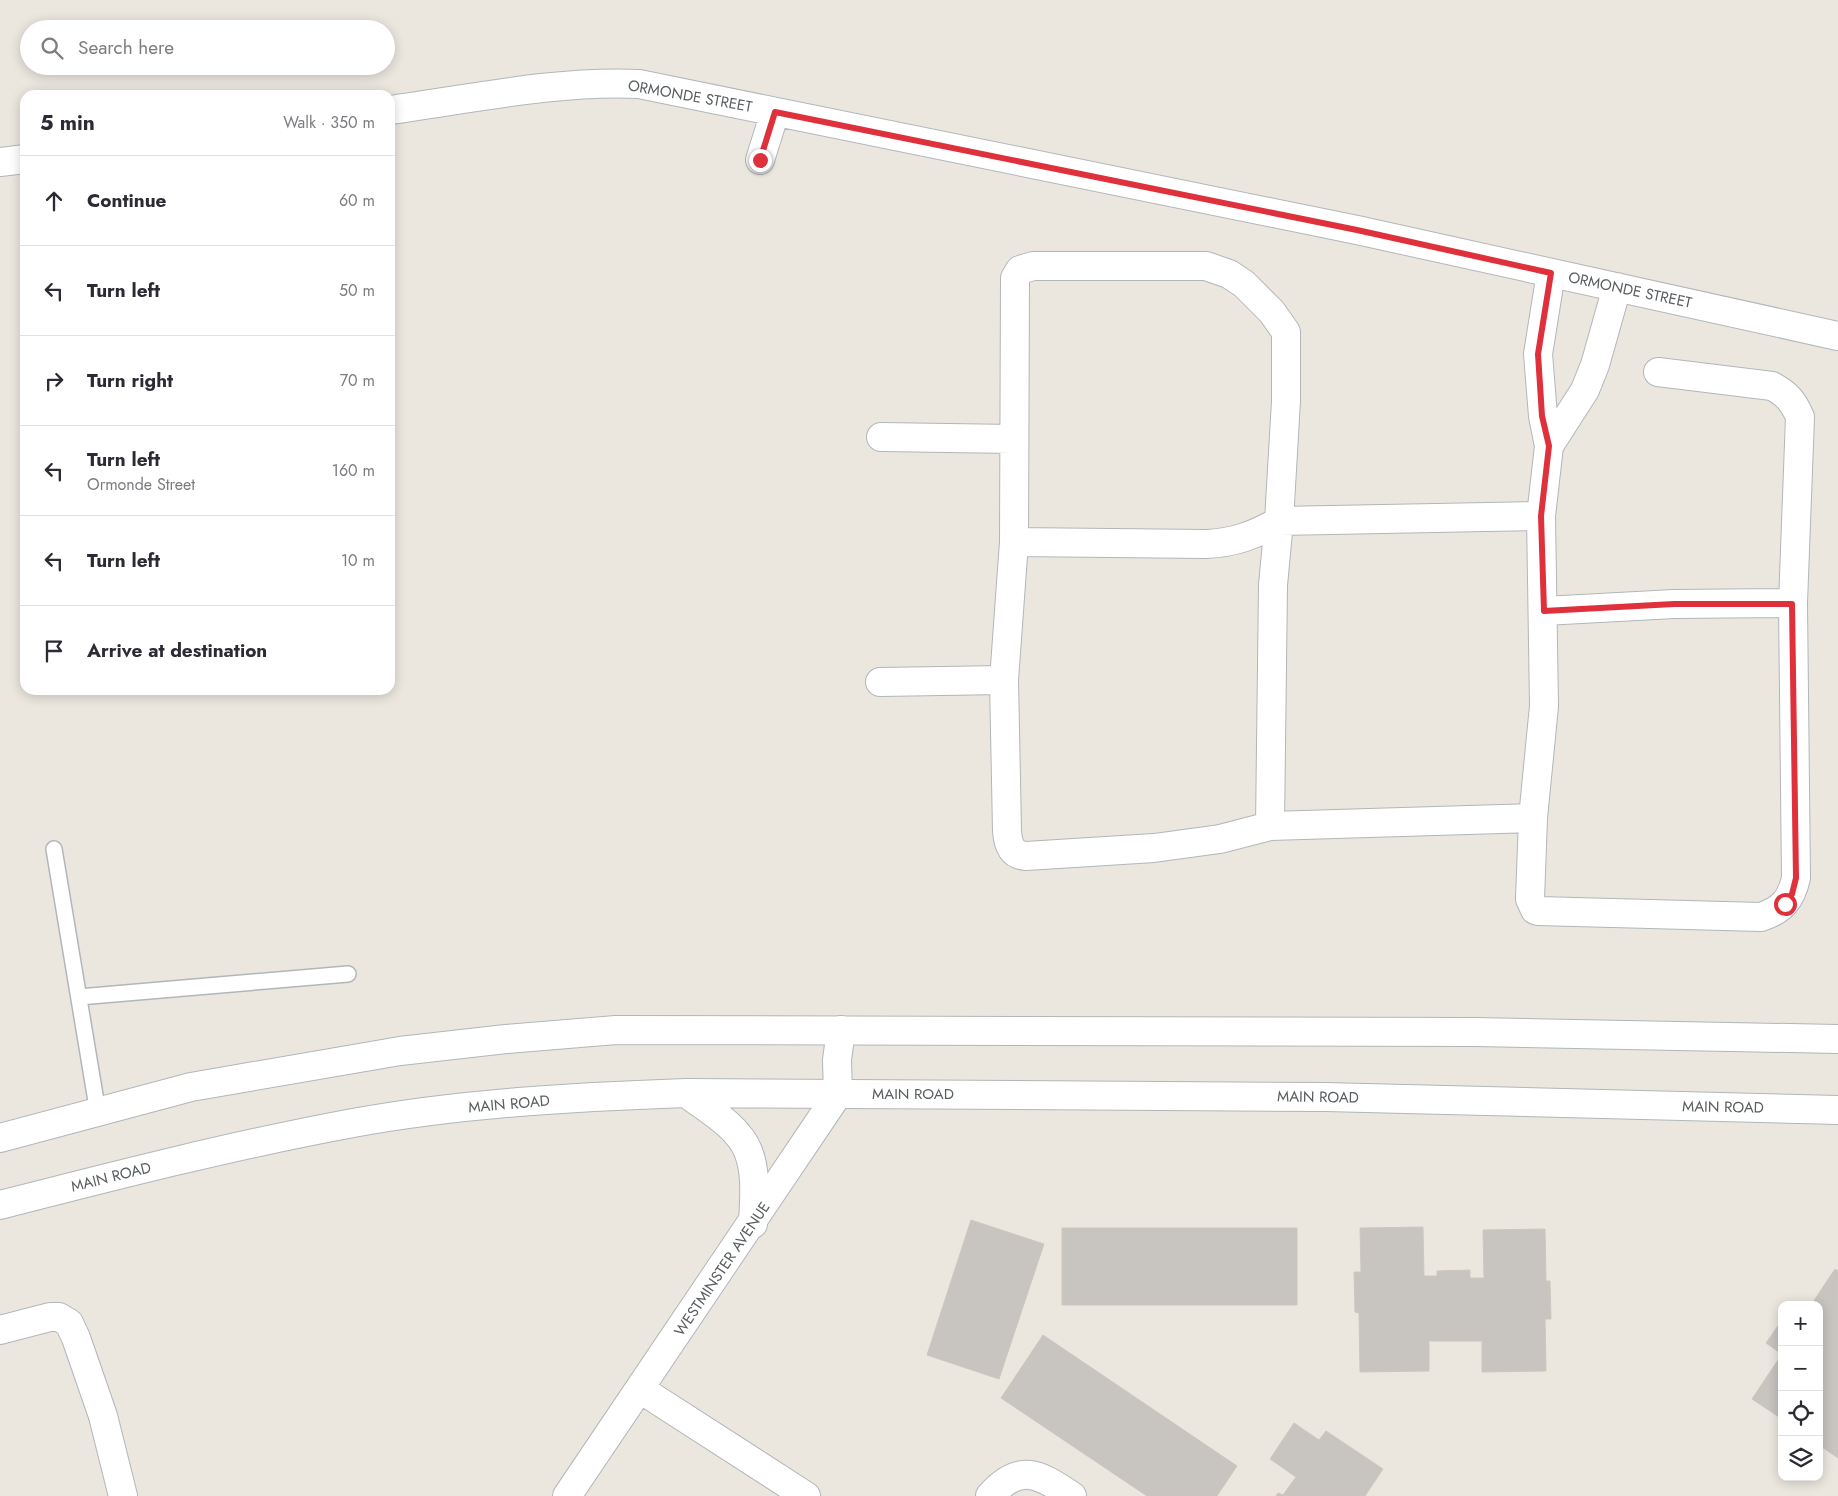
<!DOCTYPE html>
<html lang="en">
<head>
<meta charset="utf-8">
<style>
  body { margin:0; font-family:Jost,sans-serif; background:#f2f2f3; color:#2b2b33 }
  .controls { position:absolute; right:15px; bottom:15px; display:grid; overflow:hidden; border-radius:10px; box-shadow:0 2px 12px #0003 }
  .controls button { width:45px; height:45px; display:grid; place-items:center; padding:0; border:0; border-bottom:1px solid #e1e1e2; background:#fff; color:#2b2b33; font:25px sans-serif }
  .stop { position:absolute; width:15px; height:15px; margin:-11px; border:4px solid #df313c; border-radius:50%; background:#fff }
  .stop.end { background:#df313c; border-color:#fff; box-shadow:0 1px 5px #0008 }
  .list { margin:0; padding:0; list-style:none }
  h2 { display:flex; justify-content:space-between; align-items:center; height:65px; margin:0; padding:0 20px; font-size:21px }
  h2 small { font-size:16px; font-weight:400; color:#7c7c81 }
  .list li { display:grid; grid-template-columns:32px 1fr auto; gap:15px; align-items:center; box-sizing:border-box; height:90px; padding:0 20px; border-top:1px solid #e1e1e2 }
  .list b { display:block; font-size:19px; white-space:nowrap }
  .list p { margin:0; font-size:16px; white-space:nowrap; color:#7c7c81 }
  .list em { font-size:16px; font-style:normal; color:#7c7c81 }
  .icon { flex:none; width:28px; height:28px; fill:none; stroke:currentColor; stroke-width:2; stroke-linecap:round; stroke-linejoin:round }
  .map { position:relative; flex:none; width:1838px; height:1496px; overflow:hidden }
  .search { position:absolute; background:#fff; box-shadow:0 2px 12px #0003; left:20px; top:20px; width:375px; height:55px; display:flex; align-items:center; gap:12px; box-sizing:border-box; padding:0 18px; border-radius:28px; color:#7c7c81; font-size:19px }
  .panel { position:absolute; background:#fff; box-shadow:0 2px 12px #0003; left:20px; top:90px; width:375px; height:605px; border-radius:15px }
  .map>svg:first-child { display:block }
  .building { fill:#c8c4bf; stroke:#cfc7be }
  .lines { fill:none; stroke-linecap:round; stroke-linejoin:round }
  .lane-casing { stroke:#b2b6ba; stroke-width:18 }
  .street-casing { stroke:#b2b6ba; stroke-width:30 }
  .secondary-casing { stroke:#b1b6ba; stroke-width:30 }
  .lane { stroke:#fff; stroke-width:15 }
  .street { stroke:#fff; stroke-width:28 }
  .secondary { stroke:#fff; stroke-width:28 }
  .route { stroke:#df313c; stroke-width:6 }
  .labels { text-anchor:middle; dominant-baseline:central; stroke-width:5; stroke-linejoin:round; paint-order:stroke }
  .street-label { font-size:15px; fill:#585d60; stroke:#fff }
</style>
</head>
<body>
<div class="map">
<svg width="1838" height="1496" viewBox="0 0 1838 1496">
  <rect width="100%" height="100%" fill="#ebe7df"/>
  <path class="building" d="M971,1220L1044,1244L999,1379L927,1355Z
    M1423,1227L1424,1276H1437V1271L1470,1270V1278H1484L1483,1230L1545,1229L1546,1281H1550L1551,1319H1545L1546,1371L1482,1372V1341H1429V1371L1360,1372L1359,1313L1355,1312L1354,1272H1361L1360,1228Z
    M1062,1228H1297V1305H1062Z
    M1835,1269L1838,1271V1458L1819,1445V1305H1811Z
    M1782,1320V1419L1752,1399L1782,1354L1766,1343Z
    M1043,1335L1237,1466L1217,1496H1147L1001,1398Z
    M1294,1423L1319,1440L1326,1431L1383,1469L1365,1496H1276L1278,1493L1283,1495L1296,1477L1270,1459Z"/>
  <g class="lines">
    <g class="lane-casing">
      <path id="lane" d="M54,849L98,1113
        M79,997L348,974"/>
    </g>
    <g class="street-casing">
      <path id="street" d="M390,110C470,99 559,80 639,84L1357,230L1838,336
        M760,160L775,112
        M0,162L25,159
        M1551,273L1538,354L1543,416L1549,446L1541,516L1544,706L1533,818L1530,899L1535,910L1538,911L1761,917C1782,910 1791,900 1796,878L1793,603L1800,417C1793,401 1787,394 1772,386L1658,372
        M881,437L1014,439
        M1549,446L1585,390L1595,365L1617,287
        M1014,542L1206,544C1234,543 1255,535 1279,521L1541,516
        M1544,611L1674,604L1793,603
        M880,682L1004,680
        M1270,826L1273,585L1279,521L1286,401V332L1272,312L1244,284L1229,274L1206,266H1033L1020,270L1015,278L1014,542L1004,680L1007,831C1008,845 1012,855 1026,856L1154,848L1220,839L1270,826L1533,818
        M0,1330L50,1317H59L69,1323L76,1338L103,1416L123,1496
        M640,1389L806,1496
        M567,1496L838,1094L837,1060L841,1030
        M990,1496C1020,1462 1039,1474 1072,1496"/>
    </g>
    <g class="secondary-casing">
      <path id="secondary" d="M686,1093C707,1109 738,1126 748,1151C757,1173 754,1200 753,1224
        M0,1138L191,1087L400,1051L506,1039L616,1030L1475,1032L1838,1039
        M0,1205C117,1175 234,1145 353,1123C462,1103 575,1097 686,1093L1325,1097L1838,1110"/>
    </g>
    <use href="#lane" class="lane"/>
    <use href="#street" class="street"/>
    <use href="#secondary" class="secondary"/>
  </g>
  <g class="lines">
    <path class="route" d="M760,160L775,112L1357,230L1551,273L1538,354L1542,416L1549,446L1541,516L1544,611L1674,604H1792L1796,878L1792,894L1785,904"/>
  </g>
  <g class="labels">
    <g class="street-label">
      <text transform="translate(690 96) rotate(10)">ORMONDE STREET</text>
      <text transform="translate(1630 290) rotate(12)">ORMONDE STREET</text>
      <text x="913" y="1094">MAIN ROAD</text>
      <text transform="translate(1318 1097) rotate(1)">MAIN ROAD</text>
      <text transform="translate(509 1104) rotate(-5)">MAIN ROAD</text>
      <text transform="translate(1723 1107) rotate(1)">MAIN ROAD</text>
      <text transform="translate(111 1177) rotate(-14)">MAIN ROAD</text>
      <text transform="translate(722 1269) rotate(-56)">WESTMINSTER AVENUE</text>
    </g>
  </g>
</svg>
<div class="controls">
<button>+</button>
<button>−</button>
<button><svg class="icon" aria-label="locate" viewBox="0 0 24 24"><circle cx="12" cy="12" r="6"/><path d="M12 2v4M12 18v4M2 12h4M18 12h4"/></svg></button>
<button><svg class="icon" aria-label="layers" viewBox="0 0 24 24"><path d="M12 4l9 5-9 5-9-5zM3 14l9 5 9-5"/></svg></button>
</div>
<div class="stop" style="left:1785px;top:904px"></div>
<div class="stop end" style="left:760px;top:160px"></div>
<div class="search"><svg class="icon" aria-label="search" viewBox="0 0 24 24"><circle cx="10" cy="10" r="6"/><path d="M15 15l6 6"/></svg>Search here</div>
<section class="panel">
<h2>5 min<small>Walk · 350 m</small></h2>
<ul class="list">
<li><svg class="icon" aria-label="ahead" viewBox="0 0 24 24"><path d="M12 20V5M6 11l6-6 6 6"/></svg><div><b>Continue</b></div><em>60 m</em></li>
<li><svg class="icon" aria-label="left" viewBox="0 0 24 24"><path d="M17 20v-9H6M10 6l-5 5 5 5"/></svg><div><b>Turn left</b></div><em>50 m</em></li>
<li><svg class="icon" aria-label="right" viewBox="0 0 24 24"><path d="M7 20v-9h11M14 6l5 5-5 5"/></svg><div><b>Turn right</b></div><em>70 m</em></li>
<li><svg class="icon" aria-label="left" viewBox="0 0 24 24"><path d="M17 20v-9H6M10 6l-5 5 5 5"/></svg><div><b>Turn left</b><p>Ormonde Street</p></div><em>160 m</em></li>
<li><svg class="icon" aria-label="left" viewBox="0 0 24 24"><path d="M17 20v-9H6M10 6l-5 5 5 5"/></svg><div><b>Turn left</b></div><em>10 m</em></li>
<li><svg class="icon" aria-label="arrive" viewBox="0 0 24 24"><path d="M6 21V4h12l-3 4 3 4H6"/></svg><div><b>Arrive at destination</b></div></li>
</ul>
</section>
</div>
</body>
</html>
